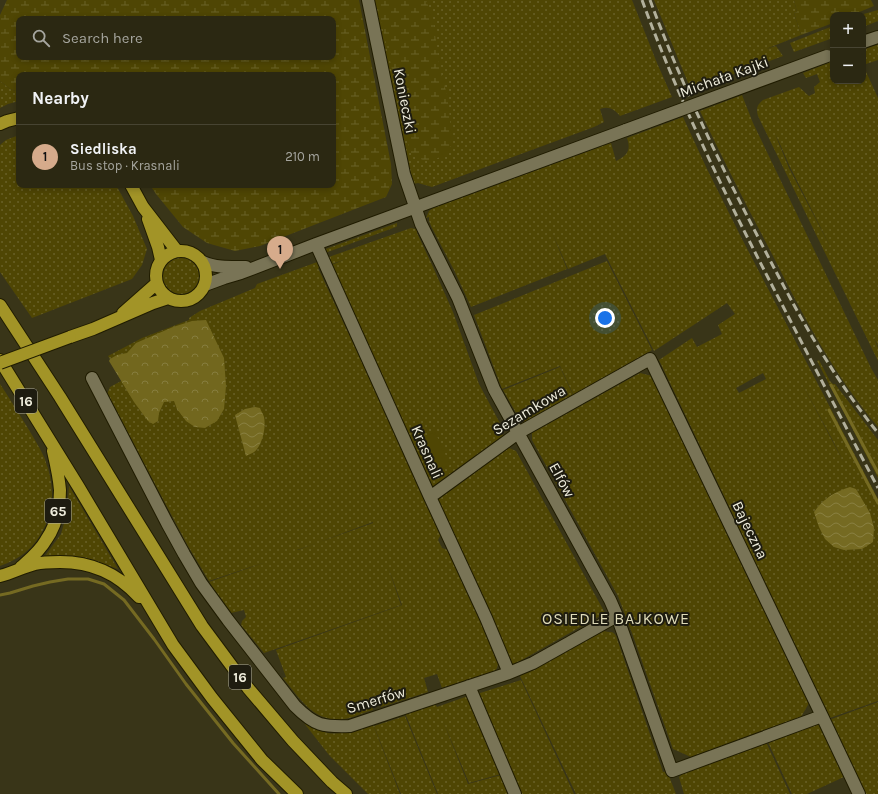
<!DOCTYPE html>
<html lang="en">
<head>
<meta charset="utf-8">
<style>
  body { margin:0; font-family:Karla,sans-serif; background:#373420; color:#f1f3f6 }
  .controls { position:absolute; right:12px; top:12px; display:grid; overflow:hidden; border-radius:8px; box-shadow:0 2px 6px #0003 }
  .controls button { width:36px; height:36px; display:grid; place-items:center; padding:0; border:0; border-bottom:1px solid #474432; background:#2b2812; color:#f1f3f6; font:20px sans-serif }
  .you { position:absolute; left:605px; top:318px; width:14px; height:14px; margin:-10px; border:3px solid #fff; border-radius:50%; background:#1a73e8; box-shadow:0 0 0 6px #1a73e833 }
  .badge { display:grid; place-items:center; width:26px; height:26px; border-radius:50%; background:#d6ab8b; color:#111; font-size:13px; font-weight:700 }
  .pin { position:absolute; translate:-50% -33px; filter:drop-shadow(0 1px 2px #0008) }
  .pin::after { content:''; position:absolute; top:21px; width:14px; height:12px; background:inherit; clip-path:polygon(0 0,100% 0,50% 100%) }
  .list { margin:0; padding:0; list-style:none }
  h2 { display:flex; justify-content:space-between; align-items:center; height:52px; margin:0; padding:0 16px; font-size:17px }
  h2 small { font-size:13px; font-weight:400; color:#a6a69f }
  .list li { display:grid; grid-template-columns:26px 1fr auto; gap:12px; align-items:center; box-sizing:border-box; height:64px; padding:0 16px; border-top:1px solid #474432 }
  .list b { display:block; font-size:15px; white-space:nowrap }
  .list p { margin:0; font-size:13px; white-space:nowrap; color:#a6a69f }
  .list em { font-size:13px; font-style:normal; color:#a6a69f }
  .icon { flex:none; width:22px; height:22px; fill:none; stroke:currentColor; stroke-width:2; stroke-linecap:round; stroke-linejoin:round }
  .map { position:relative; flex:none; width:878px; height:794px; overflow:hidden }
  .search { position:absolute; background:#2b2812; box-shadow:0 2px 6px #0003; left:16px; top:16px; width:320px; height:44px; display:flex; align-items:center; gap:10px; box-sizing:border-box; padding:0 14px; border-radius:8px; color:#a6a69f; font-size:15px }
  .panel { position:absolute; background:#2b2812; box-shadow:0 2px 6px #0003; left:16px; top:72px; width:320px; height:116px; border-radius:8px }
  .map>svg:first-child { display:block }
  .grass { fill:url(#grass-dots); fill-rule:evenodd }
  .forest { fill:url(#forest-crowns) }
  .wetland { fill:url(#wetland-marsh); fill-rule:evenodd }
  .park { fill:#4f4604 }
  .water { fill:url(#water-waves) }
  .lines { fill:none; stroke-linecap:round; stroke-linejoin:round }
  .stream { stroke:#756a22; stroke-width:3 }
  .minor-casing { stroke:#201c01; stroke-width:14 }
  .major-casing { stroke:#201c01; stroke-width:14 }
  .minor { stroke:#797456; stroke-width:12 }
  .major { stroke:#a29427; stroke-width:12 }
  .rail { stroke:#b2b09b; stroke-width:3; stroke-dasharray:8 4; stroke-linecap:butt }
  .minor-bridge-casing { stroke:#201c01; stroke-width:14; stroke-linecap:butt }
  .major-bridge-casing { stroke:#201c01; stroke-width:14; stroke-linecap:butt }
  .minor-bridge { stroke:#797456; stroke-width:12 }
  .major-bridge { stroke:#a29427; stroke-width:12 }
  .labels { text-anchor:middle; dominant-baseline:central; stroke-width:4; stroke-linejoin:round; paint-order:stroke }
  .shield { fill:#1e1c10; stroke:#b0ae9f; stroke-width:1 }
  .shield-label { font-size:14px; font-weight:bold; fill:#efeddc }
  .street-label { font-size:15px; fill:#efeddc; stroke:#1e1c10 }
  .neighbourhood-label { font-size:16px; letter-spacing:1px; fill:#dedab8; stroke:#1e1c10 }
</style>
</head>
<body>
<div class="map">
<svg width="878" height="794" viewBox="0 0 878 794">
  <defs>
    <pattern id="grass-dots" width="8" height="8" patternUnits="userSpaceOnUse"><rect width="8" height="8" fill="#4f4604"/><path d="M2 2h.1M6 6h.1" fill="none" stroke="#696128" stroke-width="1.8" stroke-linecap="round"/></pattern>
    <pattern id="forest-crowns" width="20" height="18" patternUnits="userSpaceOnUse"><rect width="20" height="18" fill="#72671e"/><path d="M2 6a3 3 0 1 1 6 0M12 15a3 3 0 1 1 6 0" fill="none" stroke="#867d3e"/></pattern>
    <pattern id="wetland-marsh" width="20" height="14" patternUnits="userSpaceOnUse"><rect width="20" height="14" fill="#4f4604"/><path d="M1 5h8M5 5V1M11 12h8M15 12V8" fill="none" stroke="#696128"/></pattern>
    <pattern id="water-waves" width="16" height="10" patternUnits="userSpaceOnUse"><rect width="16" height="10" fill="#756a22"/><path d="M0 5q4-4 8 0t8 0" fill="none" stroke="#898042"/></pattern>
  </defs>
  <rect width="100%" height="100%" fill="#393518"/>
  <path class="grass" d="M373,0H632L657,63L672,97L620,116C614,109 609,106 600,109L604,122L594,127L432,187L418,183L413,184L408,167Z
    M654,0H794L797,12L794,13L801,35L766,49L776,46L783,56L691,90L679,61Z
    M878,10V21L863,27V15H860Z
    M833,26V38L794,52L790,43Z
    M878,44V60L863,65L878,98V346L873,336L878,348V361L758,116C756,108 757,105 763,100L799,87L809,96L815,93L814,87L820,82L817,74L806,78L803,73L831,62L833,66V81H863V50ZM775,134L779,142L790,167L833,252L789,168Z
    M0,81L10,89L19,92V101L8,104L0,108Z
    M742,95L753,123L871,368L878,380V427C834,375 802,314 772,254C747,207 723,159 700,111Z
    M683,117L707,169L741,237L878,499V701L827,719L732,521L735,519L659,360L692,338L697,347L722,334L718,325L741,310L735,314L727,303L654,351L605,254L568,269L552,232L567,269L471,307L455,272L432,228L429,221V217L426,218L429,211L433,208L611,143L616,161C628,155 631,150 627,138ZM791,359L799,378L833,441L844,463L799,378ZM763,373L766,379L739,393L736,388Z
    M19,135V185H116L133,216L147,249L142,265L132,279L32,318L0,272V145L6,140Z
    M397,223V226L396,227L325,253L324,252L326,249Z
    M411,228L416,229L417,231V233L433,267L453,312L479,384L502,427L503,438L433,489L329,266L346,259L329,265L326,258Z
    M163 276a18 18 0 1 1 36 0a18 18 0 1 1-36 0Z
    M320,261L322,266L318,268L344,324L442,532L438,540L442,548L440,549L442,548L451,551L500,663L498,664L497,668L495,671L442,688L437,674L424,678L428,692L381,707L378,699L383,697L382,694L369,698L373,710C365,712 357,716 349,718C316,726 301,700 283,678L286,677L276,650L402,605L388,567L401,605L264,653L241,625L242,621L246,617L244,610L231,613L209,582L266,562L209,581L188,546L107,394L110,387L123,380L108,356L142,338L189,320V318L200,311L255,288L257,284ZM373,522V523L297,550H298Z
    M607,261L652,350L621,370L574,396L560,366L502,389L474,315Z
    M819,360L830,381L833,384H835L878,440V478L817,361Z
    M560,367L574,397L526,422L522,421L519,418L503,390Z
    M640,373L652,376L744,570L809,703L801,717L691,757L673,749L632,633L618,596L532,440V433Z
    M0,384C9,397 17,411 26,425C32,435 39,446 44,457C46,460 46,465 48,468C54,491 54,510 43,530C33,549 20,559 0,566Z
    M507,447L516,451L605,613L513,665L489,611L436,498Z
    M69,486L118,569L93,560L72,556H45L61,534L67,513Z
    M604,631C609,633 613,630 616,636L663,772L667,771L676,794H576L520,676Z
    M521,680L574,794H520L477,694Z
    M468,696L501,774L469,783L443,721L468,784L501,775L509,794H438L405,713L435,704L437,707Z
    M878,702V794H864L829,720Z
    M405,716L437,794H401L374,726Z
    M304,723C312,727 320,731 328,733C341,736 360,727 373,724L400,794H368L329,755Z
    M817,723L822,726L846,776L807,794H792L768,742Z
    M766,742L790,794H684L679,777L687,770Z"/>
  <path class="forest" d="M206,320L224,358L226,386L224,409L217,421L205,428L195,427L186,421L177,409L174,401L164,402L159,413L158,421L153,424L148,421L134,402L109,361L110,359L117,355L127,353L136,343L173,327L192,321Z"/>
  <path class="wetland" d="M7,0H359L391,164L392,184L386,197L260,246L235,251L207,243L183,227L156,194L150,185H333V75H19V92L10,89L0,81V15ZM19,19H333V57H19Z
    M376,0H426L433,19L439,63L442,78L447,94L451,128V146L442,157L425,161L416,157L410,152L400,104Z
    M794,0H871L874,6L852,15H833V23L801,35L794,13L797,12Z"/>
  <path class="park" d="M435,432L450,465L435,472L419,439Z"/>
  <path class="water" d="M255,407L260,408C261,411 263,414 264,417C266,427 263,441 257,449C254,453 250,454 246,456L235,415L245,409Z
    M850,487L856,489L870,513L874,528L873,542L862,549L844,550L834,547L825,539L819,527L814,512C824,498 835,492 850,487Z"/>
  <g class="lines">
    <path class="stream" d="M831,385L878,473
      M829,410L878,503
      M0,595L10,593L33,586L50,582L68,579H88L104,584L124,600L154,639L186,684L233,743L279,794"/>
    <g class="minor-casing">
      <path id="minor" d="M368,0L404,174L421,224L458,298L494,389L610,600L617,616L672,771L822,716L650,359L518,433L430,497
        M863,42L878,37
        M316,244L430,497L486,618L509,673
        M203,262C216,268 231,267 246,267
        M205,285L224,278L241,273L316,244L626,130
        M92,378L167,523L184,554L201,583L228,620L295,706C315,726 323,727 350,726L509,673L533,663L617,616
        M469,686L515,794
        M822,716L859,794"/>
    </g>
    <g class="major-casing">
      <path id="major" d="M0,124L7,121L19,118
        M131,185L143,207L177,251
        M148,219L158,247L161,260
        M156 276a25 25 0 1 1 50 0a25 25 0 1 1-50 0Z
        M0,305L60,397L202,626L248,688L293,741L332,782L346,794
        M123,313L157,283
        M70,337L93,329L153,303L168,298
        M0,360L78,486L173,645L212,698L262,760L297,794
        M21,567C30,559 40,551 46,540C56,526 60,507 60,490C59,477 56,464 53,451
        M0,576C12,573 23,567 35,564C43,562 52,562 60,562C92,562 117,573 139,597"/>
    </g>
    <use href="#minor" class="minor"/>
    <use href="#major" class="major"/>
    <path class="rail" d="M642,0C682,109 734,213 788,316C818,374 848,431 878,488
      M650,0C680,81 717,158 757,235C793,305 828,371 878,433"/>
    <g class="minor-bridge-casing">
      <path id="minor-bridge" d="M626,130L827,56"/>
    </g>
    <g class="major-bridge-casing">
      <path id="major-bridge" d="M0,363L70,337"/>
    </g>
    <use href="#minor-bridge" class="minor-bridge"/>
    <use href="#major-bridge" class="major-bridge"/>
  </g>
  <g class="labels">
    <g class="shield">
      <rect x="15" y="389" width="22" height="24" rx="3"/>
      <rect x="45" y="499" width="26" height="24" rx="3"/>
      <rect x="229" y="665" width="22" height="24" rx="3"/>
    </g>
    <g class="shield-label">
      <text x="26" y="401">16</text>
      <text x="58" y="511">65</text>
      <text x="240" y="677">16</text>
    </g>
    <g class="street-label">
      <text transform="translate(724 77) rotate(-20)">Michała Kajki</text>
      <text transform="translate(405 101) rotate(79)">Konieczki</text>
      <text transform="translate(529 410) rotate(-31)">Sezamkowa</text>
      <text transform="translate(427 452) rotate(66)">Krasnali</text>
      <text transform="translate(562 480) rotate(61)">Elfów</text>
      <text transform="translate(750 530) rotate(64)">Bajeczna</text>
      <text transform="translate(376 700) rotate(-17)">Smerfów</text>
    </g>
    <g class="neighbourhood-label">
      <text x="616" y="618">OSIEDLE BAJKOWE</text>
    </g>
  </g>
</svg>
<div class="controls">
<button>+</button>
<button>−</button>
</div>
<div class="you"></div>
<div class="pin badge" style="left:280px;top:269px">1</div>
<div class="search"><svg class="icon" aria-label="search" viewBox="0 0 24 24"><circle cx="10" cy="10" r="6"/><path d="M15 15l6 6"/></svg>Search here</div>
<section class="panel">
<h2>Nearby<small></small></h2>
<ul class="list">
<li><span class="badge">1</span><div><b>Siedliska</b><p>Bus stop · Krasnali</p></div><em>210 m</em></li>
</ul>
</section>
</div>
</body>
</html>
